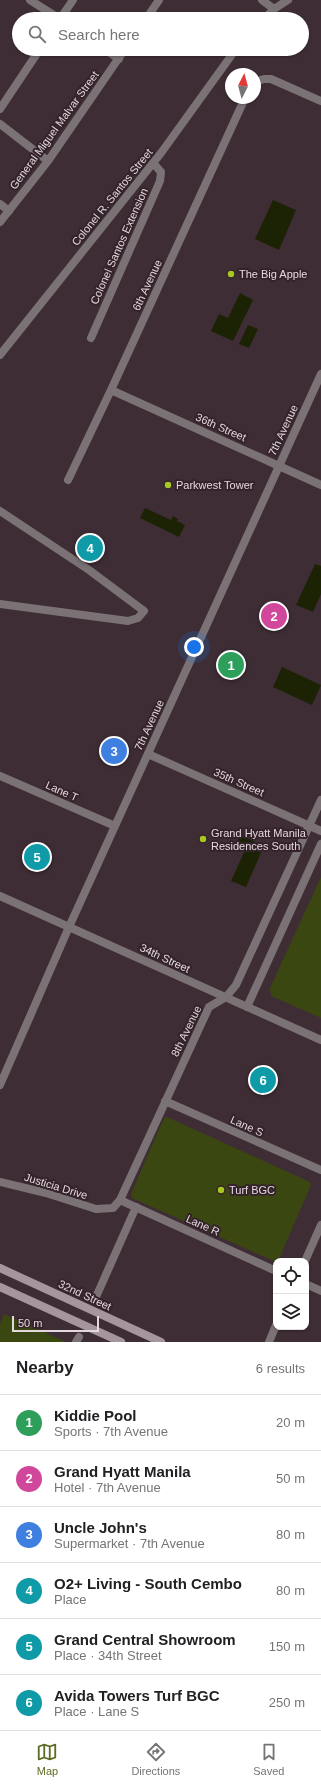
<!DOCTYPE html>
<html lang="en">
<head>
<meta charset="utf-8">
<style>
  body { margin:0; font-family:Arial,sans-serif; background:#f6f6f6; color:#202124 }
  .controls { position:absolute; right:12px; bottom:12px; display:grid; overflow:hidden; border-radius:8px; box-shadow:0 1px 3px #0004 }
  .controls button { width:36px; height:36px; display:grid; place-items:center; padding:0; border:0; border-bottom:1px solid #e0e0e0; background:#fff; color:#202124; font:20px sans-serif }
  .compass { position:absolute; left:225px; top:68px; width:36px; height:36px; border-radius:50%; background:#fff; box-shadow:0 1px 3px #0004; rotate:6deg }
  .scale { position:absolute; left:12px; bottom:10px; width:87px; box-sizing:border-box; padding-left:4px; border:2px solid #e3d8dd; border-top:0; font-size:11px; line-height:14px; white-space:nowrap; color:#e3d8dd; -webkit-text-stroke:3px #34232b; paint-order:stroke }
  .you { position:absolute; left:194px; top:647px; width:14px; height:14px; margin:-10px; border:3px solid #fff; border-radius:50%; background:#1a73e8; box-shadow:0 0 0 6px #1a73e833 }
  .badge { display:grid; place-items:center; width:26px; height:26px; border-radius:50%; background:#5c6c22; color:#fff; font-size:13px; font-weight:700 }
  .pin { position:absolute; translate:-50% -50%; border:2px solid #fff; box-shadow:0 1px 4px #0006 }
  .list { margin:0; padding:0; list-style:none }
  h2 { display:flex; justify-content:space-between; align-items:center; height:52px; margin:0; padding:0 16px; font-size:17px }
  h2 small { font-size:13px; font-weight:400; color:#757577 }
  .list li { display:grid; grid-template-columns:26px 1fr auto; gap:12px; align-items:center; box-sizing:border-box; height:56px; padding:0 16px; border-top:1px solid #e0e0e0 }
  .list b { display:block; font-size:15px; white-space:nowrap }
  .list p { margin:0; font-size:13px; white-space:nowrap; color:#757577 }
  .list em { font-size:13px; font-style:normal; color:#757577 }
  .icon { flex:none; width:22px; height:22px; fill:none; stroke:currentColor; stroke-width:2; stroke-linecap:round; stroke-linejoin:round }
  .map { position:relative; flex:none; width:321px; height:1342px; overflow:hidden }
  .search { position:absolute; background:#fff; box-shadow:0 1px 3px #0004; left:12px; right:12px; top:12px; height:44px; display:flex; align-items:center; gap:10px; box-sizing:border-box; padding:0 14px; border-radius:22px; color:#757577; font-size:15px }
  .sheet { height:388px; background:#fff }
  nav { display:flex; justify-content:space-around; align-items:center; box-sizing:border-box; height:56px; border-top:1px solid #e0e0e0; background:#fff; font-size:11px; color:#757577 }
  nav a { display:grid; justify-items:center; gap:2px }
  nav .on { color:#5c6c22 }
  .map>svg:first-child { display:block }
  .green { fill:#3b4711 }
  .water { fill:#1c2304 }
  .lines { fill:none; stroke-linecap:round; stroke-linejoin:round }
  .pedestrian { stroke:#7b7276; stroke-width:8 }
  .minor { stroke:#7b7276; stroke-width:8 }
  .tertiary { stroke:#7b7276; stroke-width:8 }
  .secondary { stroke:#a4969c; stroke-width:8 }
  .poi-dot { fill:#a6c820; stroke:#34232b; stroke-width:1.5 }
  .labels { text-anchor:middle; dominant-baseline:central; stroke-width:4; stroke-linejoin:round; paint-order:stroke }
  .street-label { font-size:11px; fill:#e3d8dd; stroke:#34232b }
  .poi-label { font-size:11px; fill:#e3d8dd; stroke:#34232b; text-anchor:start }
</style>
</head>
<body>
<div class="map">
<svg width="321" height="1342" viewBox="0 0 321 1342">
  <rect width="100%" height="100%" fill="#3e2d35"/>
  <path class="green" d="M321,877V1018L271,996L270,988Z
    M167,1117L310,1182L311,1185L278,1261H274L132,1198L131,1194L164,1118Z
    M4,1314L66,1342H0V1324Z"/>
  <path class="water" d="M273,200L296,210L279,250L255,239Z
    M240,293L253,300L233,341L211,331L219,314L228,318Z
    M248,325L258,329L249,348L239,344Z
    M145,508L171,520L173,516L178,519L177,521L185,525L179,537L140,518Z
    M315,564L321,566V594L313,612L296,605Z
    M234,655L237,658L236,667L230,676L224,675C223,669 226,661 231,656Z
    M282,667L321,685L312,705L273,687Z
    M240,835L264,846L246,887L231,881L246,848L236,843Z"/>
  <g class="lines">
    <path class="pedestrian" d="M0,204L9,211
      M96,1297L136,1207
      M76,1342L79,1337"/>
    <path class="minor" d="M30,0L60,19
      M262,0L274,9
      M60,19L73,0
      M146,19L159,0
      M264,19L274,9L288,0
      M104,49L119,59
      M255,82L264,79H271L321,101
      M0,109L40,49
      M0,124L48,161
      M0,222L48,161L125,49
      M91,338L160,181L161,172L153,163
      M0,355L161,153L236,49
      M111,390L279,466
      M68,480L111,390L245,98
      M0,511L89,570L144,611L138,618L128,621L0,604
      M148,754L321,831
      M0,776L115,826
      M0,896L69,927
      M165,1101L321,1170
      M0,1182L46,1193L96,1209L113,1208L120,1200L209,1007L226,997
      M120,1200L276,1271
      M306,1284L321,1291"/>
    <path class="tertiary" d="M279,466L321,485
      M69,927L321,1040
      M226,997L236,985L321,800
      M247,1007L321,844
      M0,1085L69,927L321,374
      M305,1261L321,1225
      M269,1342L276,1325"/>
    <path class="secondary" d="M0,1268L161,1342
      M0,1287L121,1342"/>
  </g>
  <g class="poi-dot">
    <circle cx="231" cy="274" r="4"/>
    <circle cx="168" cy="485" r="4"/>
    <circle cx="203" cy="839" r="4"/>
    <circle cx="221" cy="1190" r="4"/>
  </g>
  <g class="labels">
    <g class="street-label">
      <text transform="translate(54 130) rotate(-54)">General Miguel Malvar Street</text>
      <text transform="translate(112 197) rotate(-51)">Colonel R. Santos Street</text>
      <text transform="translate(119 246) rotate(-66)">Colonel Santos Extension</text>
      <text transform="translate(147 285) rotate(-65)">6th Avenue</text>
      <text transform="translate(221 427) rotate(24)">36th Street</text>
      <text transform="translate(283 430) rotate(-65)">7th Avenue</text>
      <text transform="translate(149 725) rotate(-65)">7th Avenue</text>
      <text transform="translate(239 782) rotate(24)">35th Street</text>
      <text transform="translate(62 791) rotate(24)">Lane T</text>
      <text transform="translate(165 958) rotate(25)">34th Street</text>
      <text transform="translate(186 1031) rotate(-64)">8th Avenue</text>
      <text transform="translate(247 1126) rotate(24)">Lane S</text>
      <text transform="translate(56 1186) rotate(17)">Justicia Drive</text>
      <text transform="translate(203 1225) rotate(24)">Lane R</text>
      <text transform="translate(85 1295) rotate(25)">32nd Street</text>
    </g>
    <g class="poi-label">
      <text x="239" y="274">The Big Apple</text>
      <text x="176" y="485">Parkwest Tower</text>
      <text x="211" y="833">Grand Hyatt Manila<tspan x="211" dy="13">Residences South</tspan></text>
      <text x="229" y="1190">Turf BGC</text>
    </g>
  </g>
</svg>
<div class="controls">
<button><svg class="icon" aria-label="locate" viewBox="0 0 24 24"><circle cx="12" cy="12" r="6"/><path d="M12 2v4M12 18v4M2 12h4M18 12h4"/></svg></button>
<button><svg class="icon" aria-label="layers" viewBox="0 0 24 24"><path d="M12 4l9 5-9 5-9-5zM3 14l9 5 9-5"/></svg></button>
</div>
<svg class="compass" viewBox="-18 -18 36 36"><path d="M0-13l5 13h-10z" fill="#e53935"/><path d="M0 13l5-13h-10z" fill="#757577"/></svg>
<div class="scale">50 m</div>
<div class="you"></div>
<div class="pin badge" style="left:231px;top:665px;background:#2e9e5b">1</div>
<div class="pin badge" style="left:274px;top:616px;background:#d1479c">2</div>
<div class="pin badge" style="left:114px;top:751px;background:#3f7fe0">3</div>
<div class="pin badge" style="left:90px;top:548px;background:#0f9aa8">4</div>
<div class="pin badge" style="left:37px;top:857px;background:#0f9aa8">5</div>
<div class="pin badge" style="left:263px;top:1080px;background:#0f9aa8">6</div>
<div class="search"><svg class="icon" aria-label="search" viewBox="0 0 24 24"><circle cx="10" cy="10" r="6"/><path d="M15 15l6 6"/></svg>Search here</div>
</div>
<section class="sheet">
<h2>Nearby<small>6 results</small></h2>
<ul class="list">
<li><span class="badge" style="background:#2e9e5b">1</span><div><b>Kiddie Pool</b><p>Sports · 7th Avenue</p></div><em>20 m</em></li>
<li><span class="badge" style="background:#d1479c">2</span><div><b>Grand Hyatt Manila</b><p>Hotel · 7th Avenue</p></div><em>50 m</em></li>
<li><span class="badge" style="background:#3f7fe0">3</span><div><b>Uncle John's</b><p>Supermarket · 7th Avenue</p></div><em>80 m</em></li>
<li><span class="badge" style="background:#0f9aa8">4</span><div><b>O2+ Living - South Cembo</b><p>Place</p></div><em>80 m</em></li>
<li><span class="badge" style="background:#0f9aa8">5</span><div><b>Grand Central Showroom</b><p>Place · 34th Street</p></div><em>150 m</em></li>
<li><span class="badge" style="background:#0f9aa8">6</span><div><b>Avida Towers Turf BGC</b><p>Place · Lane S</p></div><em>250 m</em></li>
</ul>
</section>
<nav>
<a class="on"><svg class="icon" aria-label="map" viewBox="0 0 24 24"><path d="M3 6l6-2 6 2 6-2v14l-6 2-6-2-6 2zM9 4v14M15 6v14"/></svg>Map</a>
<a><svg class="icon" aria-label="directions" viewBox="0 0 24 24"><path d="M12 3l9 9-9 9-9-9zM9 14v-3h6M13 9l2 2-2 2"/></svg>Directions</a>
<a><svg class="icon" aria-label="saved" viewBox="0 0 24 24"><path d="M7 4h10v16l-5-4-5 4z"/></svg>Saved</a>
</nav>
</body>
</html>
